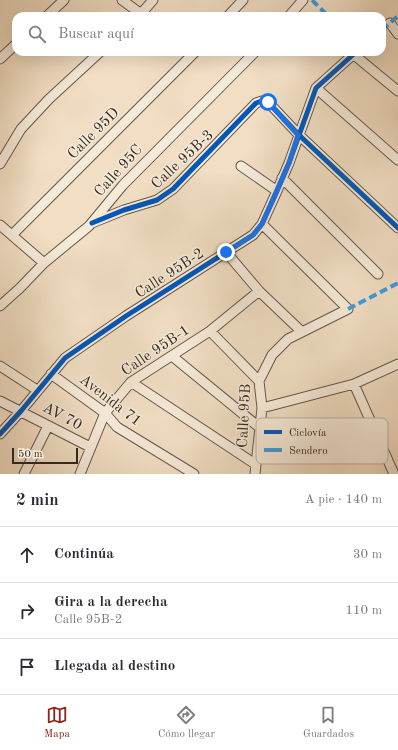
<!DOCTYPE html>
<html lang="es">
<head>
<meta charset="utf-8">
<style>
  body { margin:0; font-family:"Old Standard TT",serif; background:#f7f7f7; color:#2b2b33 }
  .scale { position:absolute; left:12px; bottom:10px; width:66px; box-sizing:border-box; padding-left:4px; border:2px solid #362a20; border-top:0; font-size:11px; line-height:14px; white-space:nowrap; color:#362a20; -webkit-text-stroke:3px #f6ead9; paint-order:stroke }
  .stop { position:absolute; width:12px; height:12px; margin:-9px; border:3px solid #1a73e8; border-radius:50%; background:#fff }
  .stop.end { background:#1a73e8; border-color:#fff; box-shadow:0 1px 4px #0008 }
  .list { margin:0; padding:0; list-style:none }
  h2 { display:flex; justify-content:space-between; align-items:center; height:52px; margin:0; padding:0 16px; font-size:17px }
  h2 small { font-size:13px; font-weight:400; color:#7c7c81 }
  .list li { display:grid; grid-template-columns:26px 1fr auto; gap:12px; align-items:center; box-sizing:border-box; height:56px; padding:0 16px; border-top:1px solid #e1e1e2 }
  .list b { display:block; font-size:15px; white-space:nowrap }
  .list p { margin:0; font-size:13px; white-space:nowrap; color:#7c7c81 }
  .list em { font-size:13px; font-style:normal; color:#7c7c81 }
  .icon { flex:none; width:22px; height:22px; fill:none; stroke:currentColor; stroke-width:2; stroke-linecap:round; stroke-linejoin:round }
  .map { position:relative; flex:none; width:398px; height:474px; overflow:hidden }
  .search { position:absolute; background:#fff; box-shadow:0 4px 16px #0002; left:12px; right:12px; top:12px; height:44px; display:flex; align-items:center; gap:10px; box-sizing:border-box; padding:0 14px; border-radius:12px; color:#7c7c81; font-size:15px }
  .sheet { height:220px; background:#fff }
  nav { display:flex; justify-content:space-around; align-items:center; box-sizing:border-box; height:56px; border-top:1px solid #e1e1e2; background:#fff; font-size:11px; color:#7c7c81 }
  nav a { display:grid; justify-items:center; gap:2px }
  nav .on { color:#8f2418 }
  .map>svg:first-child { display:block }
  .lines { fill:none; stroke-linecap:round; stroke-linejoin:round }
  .minor-casing { stroke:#655749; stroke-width:11 }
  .minor { stroke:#f6ead9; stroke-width:9 }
  .quiet { stroke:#3e9ce0; stroke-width:4; stroke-dasharray:8 4; stroke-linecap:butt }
  .cycleway-casing { stroke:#f6ead9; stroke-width:8 }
  .cycleway { stroke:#0057b8; stroke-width:5 }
  .route { stroke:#1a73e8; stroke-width:5 }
  .labels { text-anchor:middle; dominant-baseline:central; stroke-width:3; stroke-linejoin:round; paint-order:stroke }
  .street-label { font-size:15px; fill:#362a20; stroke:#f6ead9 }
  .key { fill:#f6ead9; stroke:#bcb0a2; stroke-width:1 }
  .key-label { font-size:11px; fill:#362a20 }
</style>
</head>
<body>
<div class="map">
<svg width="398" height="474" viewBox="0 0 398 474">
  <rect width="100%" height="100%" fill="#f1dec4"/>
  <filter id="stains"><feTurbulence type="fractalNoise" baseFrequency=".005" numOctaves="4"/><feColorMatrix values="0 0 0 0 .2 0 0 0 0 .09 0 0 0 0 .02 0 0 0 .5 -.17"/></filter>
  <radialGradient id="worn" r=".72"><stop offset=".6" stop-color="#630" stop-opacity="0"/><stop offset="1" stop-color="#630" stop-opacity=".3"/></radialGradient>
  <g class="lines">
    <g class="minor-casing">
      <path id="minor" d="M122,0L144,16
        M47,16L64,0
        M139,16L153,0
        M228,16L243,0
        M289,16L303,0
        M390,23L398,34
        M353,54L398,91
        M0,59L16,44
        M316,88L398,160
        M0,164L21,129L49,99L100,52
        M241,166L277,191
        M282,178L378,274
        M92,223L124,210L157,200L173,189L256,103L262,101L268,102L299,135L398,228
        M0,225L44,263
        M12,235L195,52
        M226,252L259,291L302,332
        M0,306L20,288L44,263L89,226L123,185L255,52
        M210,331L259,381
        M172,356L260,428
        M0,366L37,390
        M51,374L105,413L117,427L194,474
        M131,382L255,464
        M354,384L394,474
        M0,401L90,447
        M262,408L354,384L398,364
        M0,434L21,411L65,358L126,316L253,235L262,224L277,191L289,163L316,88L356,52
        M24,474L48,426
        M80,474L105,413L131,382L210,331L259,291
        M255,474L262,408L259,381L272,355L288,339L348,309L262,224"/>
    </g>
    <use href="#minor" class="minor"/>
    <path class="quiet" d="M312,0L328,16
      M382,30L398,16
      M348,309L398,283"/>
    <g class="cycleway-casing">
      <path id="cycleway" d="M92,223L124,210L157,200L173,189L256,103L262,101L268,102L299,135L398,228
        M0,434L21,411L65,358L126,316L253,235L262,224L277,191L289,163L316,88L356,52"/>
    </g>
    <use href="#cycleway" class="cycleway"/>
  </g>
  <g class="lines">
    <path class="route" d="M226,252L253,235L262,224L289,163L298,135L268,102"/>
  </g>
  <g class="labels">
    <g class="street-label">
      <text transform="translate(94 134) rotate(-45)">Calle 95D</text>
      <text transform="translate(183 160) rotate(-43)">Calle 95B-3</text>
      <text transform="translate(119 171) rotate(-48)">Calle 95C</text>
      <text transform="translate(170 274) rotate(-33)">Calle 95B-2</text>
      <text transform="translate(156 351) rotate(-34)">Calle 95B-1</text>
      <text transform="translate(110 401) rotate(38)">Avenida 71</text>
      <text transform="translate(245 416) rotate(-87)">Calle 95B</text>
      <text transform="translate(62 417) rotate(28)">AV 70</text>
    </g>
  </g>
  <rect x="256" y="418" width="132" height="46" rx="6" class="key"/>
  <rect x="264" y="430" width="18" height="4" fill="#0057b8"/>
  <rect x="264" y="448" width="18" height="4" fill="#3e9ce0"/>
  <g class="key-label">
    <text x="289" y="436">Ciclovía</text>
    <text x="289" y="454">Sendero</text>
  </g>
  <rect width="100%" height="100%" filter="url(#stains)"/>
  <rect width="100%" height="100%" fill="url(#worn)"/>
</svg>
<div class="scale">50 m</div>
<div class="stop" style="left:268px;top:102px"></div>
<div class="stop end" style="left:226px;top:252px"></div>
<div class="search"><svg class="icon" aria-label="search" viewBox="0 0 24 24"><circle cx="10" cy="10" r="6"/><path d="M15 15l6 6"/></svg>Buscar aquí</div>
</div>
<section class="sheet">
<h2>2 min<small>A pie · 140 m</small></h2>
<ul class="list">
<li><svg class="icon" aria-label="ahead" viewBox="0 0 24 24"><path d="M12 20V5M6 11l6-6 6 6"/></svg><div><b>Continúa</b></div><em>30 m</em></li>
<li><svg class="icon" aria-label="right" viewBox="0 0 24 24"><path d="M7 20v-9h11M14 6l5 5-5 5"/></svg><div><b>Gira a la derecha</b><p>Calle 95B-2</p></div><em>110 m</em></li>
<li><svg class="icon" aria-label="arrive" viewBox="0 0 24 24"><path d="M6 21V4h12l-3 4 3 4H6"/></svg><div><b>Llegada al destino</b></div></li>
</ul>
</section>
<nav>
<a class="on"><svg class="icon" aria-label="map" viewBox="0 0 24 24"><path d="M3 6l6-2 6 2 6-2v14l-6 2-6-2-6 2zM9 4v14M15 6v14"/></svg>Mapa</a>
<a><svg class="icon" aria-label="directions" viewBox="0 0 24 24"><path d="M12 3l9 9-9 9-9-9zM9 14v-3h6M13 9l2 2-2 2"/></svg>Cómo llegar</a>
<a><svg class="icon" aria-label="saved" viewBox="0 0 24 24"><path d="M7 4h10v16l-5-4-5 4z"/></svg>Guardados</a>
</nav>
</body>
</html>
